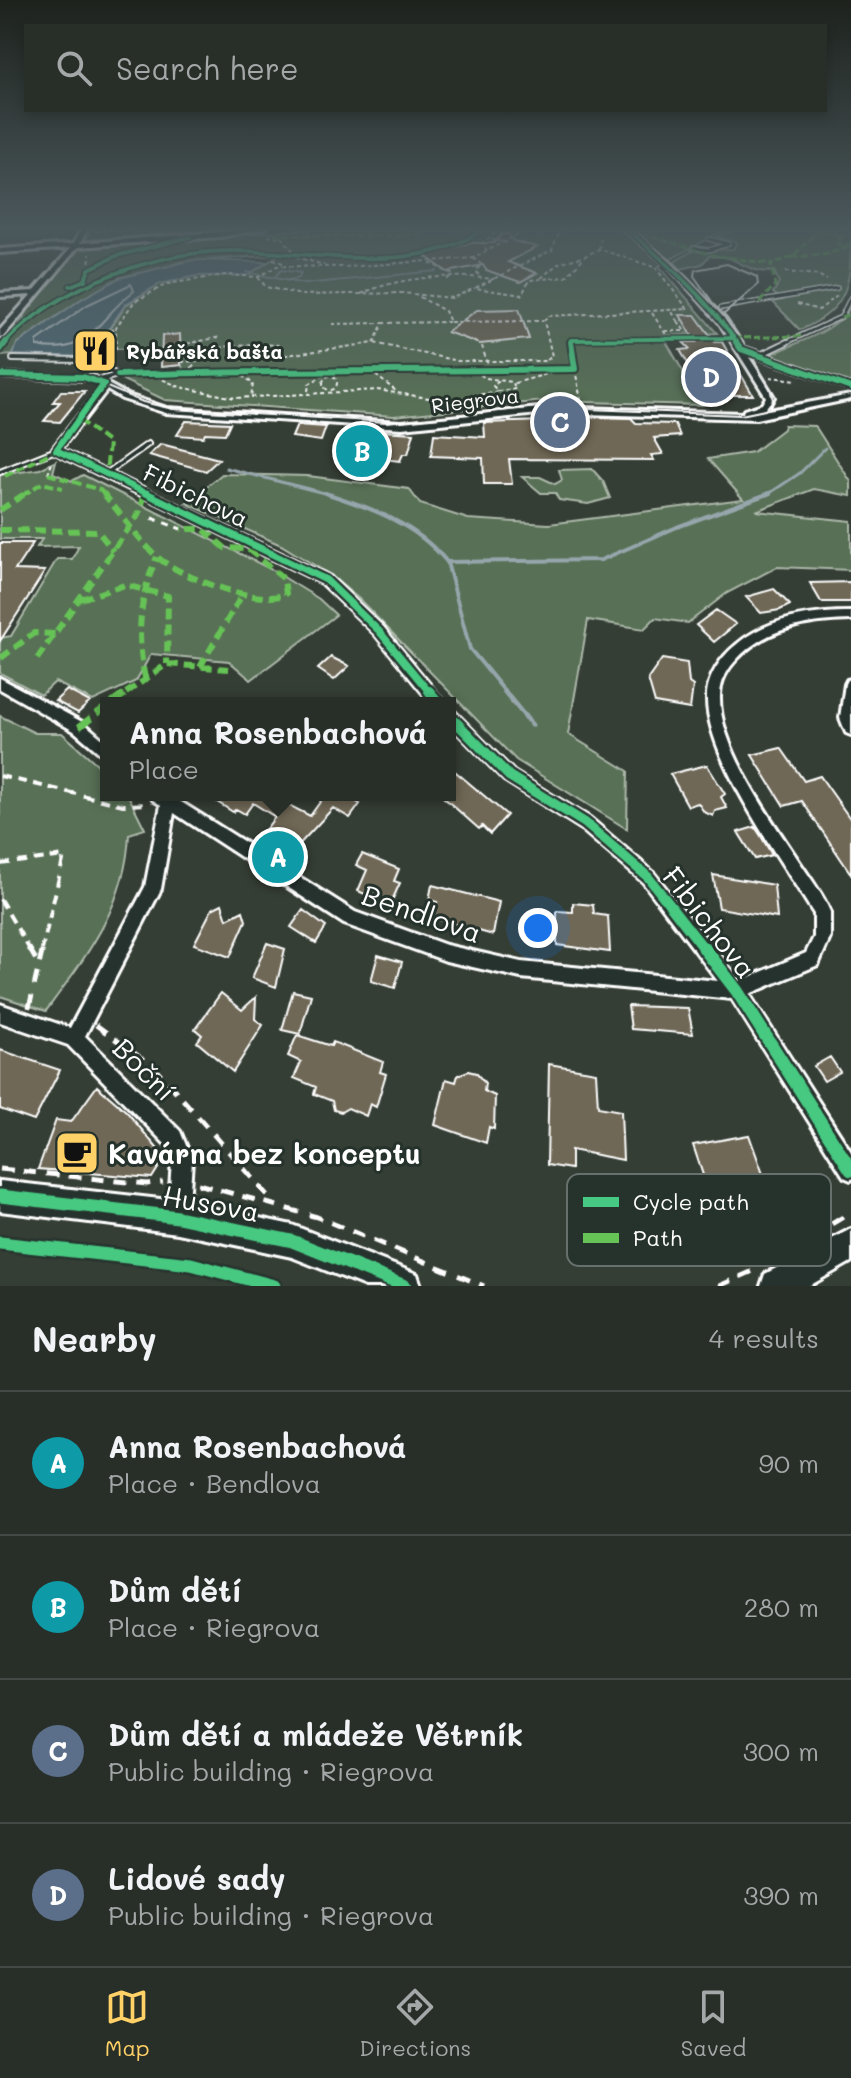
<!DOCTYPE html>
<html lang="en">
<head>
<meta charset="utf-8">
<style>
  body { margin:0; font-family:Mali,sans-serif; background:#303630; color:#f1f3f6 }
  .you { position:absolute; left:538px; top:928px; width:28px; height:28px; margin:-20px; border:6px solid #fff; border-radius:50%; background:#1a73e8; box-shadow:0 0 0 12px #1a73e833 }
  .badge { display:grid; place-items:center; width:52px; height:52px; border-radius:50%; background:#ffd166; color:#fff; font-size:26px; font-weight:700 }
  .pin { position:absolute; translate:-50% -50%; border:4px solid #fff; box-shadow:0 2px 8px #0006 }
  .popup { position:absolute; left:100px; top:697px; width:356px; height:104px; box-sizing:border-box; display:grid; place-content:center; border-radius:0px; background:#282e28; filter:drop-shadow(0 2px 6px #0005); font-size:26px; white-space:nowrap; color:#a5a8a8 }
  .popup b { font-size:30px; color:#f1f3f6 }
  .popup::after { content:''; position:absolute; left:50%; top:100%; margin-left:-16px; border:16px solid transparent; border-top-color:#282e28 }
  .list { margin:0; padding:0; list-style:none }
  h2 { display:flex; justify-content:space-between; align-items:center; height:104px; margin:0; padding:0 32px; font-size:34px }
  h2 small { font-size:26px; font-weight:400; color:#a5a8a8 }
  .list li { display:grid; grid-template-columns:52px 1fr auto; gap:24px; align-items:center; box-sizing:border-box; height:144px; padding:0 32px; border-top:2px solid #444a45 }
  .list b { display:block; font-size:30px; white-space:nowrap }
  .list p { margin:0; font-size:26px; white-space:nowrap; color:#a5a8a8 }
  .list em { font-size:26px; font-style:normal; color:#a5a8a8 }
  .icon { flex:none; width:44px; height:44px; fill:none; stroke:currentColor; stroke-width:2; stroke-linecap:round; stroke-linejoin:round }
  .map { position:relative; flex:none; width:851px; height:1286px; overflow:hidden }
  .search { position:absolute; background:#282e28; box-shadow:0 4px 12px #0003; left:24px; right:24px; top:24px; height:88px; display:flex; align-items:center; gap:20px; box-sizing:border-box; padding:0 28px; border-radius:0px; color:#a5a8a8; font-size:30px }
  .sheet { height:680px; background:#282e28 }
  nav { display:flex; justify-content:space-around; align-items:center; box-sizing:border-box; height:112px; border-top:2px solid #444a45; background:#282e28; font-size:22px; color:#a5a8a8 }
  nav a { display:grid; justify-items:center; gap:4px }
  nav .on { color:#ffd166 }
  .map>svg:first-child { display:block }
  .green { fill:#587056; stroke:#acb8aa; stroke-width:2 }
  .water { fill:#506a75; stroke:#96a6ac; stroke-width:2 }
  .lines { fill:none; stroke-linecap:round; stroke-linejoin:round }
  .shore { stroke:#b9c3c8; stroke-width:2 }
  .stream-far3 { stroke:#96a6ac; stroke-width:2 }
  .stream-far2 { stroke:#96a6ac; stroke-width:3 }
  .stream-far1 { stroke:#96a6ac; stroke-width:4 }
  .stream { stroke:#96a6ac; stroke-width:5 }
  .building { fill:#6f6857; stroke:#fff; stroke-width:2 }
  .lane-far1-casing { stroke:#fff; stroke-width:6 }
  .lane-casing { stroke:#fff; stroke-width:8 }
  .street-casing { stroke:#fff; stroke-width:6 }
  .secondary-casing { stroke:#fff; stroke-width:6 }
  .path-far3 { stroke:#fff; stroke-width:2; stroke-dasharray:4 3; stroke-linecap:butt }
  .path-far2 { stroke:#fff; stroke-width:3; stroke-dasharray:7 6; stroke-linecap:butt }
  .path-far1 { stroke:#fff; stroke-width:4; stroke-dasharray:10 7; stroke-linecap:butt }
  .path { stroke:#fff; stroke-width:5; stroke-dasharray:13 10; stroke-linecap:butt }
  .lane-far1 { stroke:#26332d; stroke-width:3 }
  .lane { stroke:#26332d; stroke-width:4 }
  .street { fill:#26332d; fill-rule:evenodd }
  .secondary { fill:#26332d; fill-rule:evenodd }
  .tram { stroke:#fff; stroke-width:2 }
  .quiet-far3 { stroke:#66c356; stroke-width:3; stroke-dasharray:7 3; stroke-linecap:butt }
  .quiet-far2 { stroke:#66c356; stroke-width:4; stroke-dasharray:9 4; stroke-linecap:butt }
  .quiet-far1 { stroke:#66c356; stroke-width:6; stroke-dasharray:11 6; stroke-linecap:butt }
  .quiet { stroke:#66c356; stroke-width:7; stroke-dasharray:15 7; stroke-linecap:butt }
  .cycleway-far4-casing { stroke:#26332d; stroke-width:7 }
  .cycleway-far3-casing { stroke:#26332d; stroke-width:10 }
  .cycleway-far2-casing { stroke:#26332d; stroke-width:12 }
  .cycleway-far1-casing { stroke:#26332d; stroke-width:15 }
  .cycleway-casing { stroke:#26332d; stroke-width:18 }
  .cycleway-far4 { stroke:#46c982; stroke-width:4 }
  .cycleway-far3 { stroke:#46c982; stroke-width:6 }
  .cycleway-far2 { stroke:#46c982; stroke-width:7 }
  .cycleway-far1 { stroke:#46c982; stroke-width:10 }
  .cycleway { stroke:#46c982; stroke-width:13 }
  .labels { text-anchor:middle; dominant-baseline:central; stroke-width:6; stroke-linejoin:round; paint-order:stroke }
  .far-poi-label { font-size:20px; font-weight:bold; fill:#fff; stroke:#26332d; text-anchor:start }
  .far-street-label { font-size:20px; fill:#fff; stroke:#26332d }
  .street-label { font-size:24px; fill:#fff; stroke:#26332d }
  .near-street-label { font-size:28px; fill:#fff; stroke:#26332d }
  .near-poi-label { font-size:28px; font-weight:bold; fill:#fff; stroke:#26332d; text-anchor:start }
  .key { fill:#26332d; stroke:#67706c; stroke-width:2 }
  .key-label { font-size:22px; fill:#fff }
</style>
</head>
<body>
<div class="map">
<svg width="851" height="1286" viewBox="0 0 851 1286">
  <rect width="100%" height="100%" fill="#353e35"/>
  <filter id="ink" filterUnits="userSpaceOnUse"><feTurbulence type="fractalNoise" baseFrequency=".0125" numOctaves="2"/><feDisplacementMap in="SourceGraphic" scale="16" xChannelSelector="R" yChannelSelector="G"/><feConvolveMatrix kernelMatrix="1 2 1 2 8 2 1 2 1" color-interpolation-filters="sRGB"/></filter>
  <g filter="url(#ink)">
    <path class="green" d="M91,228H256L85,243Z
      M322,228H482L466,242L444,250L469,243L489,228H727L659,266L717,333L663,336L702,405L545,401L394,416L165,400L119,378L170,376L183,371L182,365L161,367V351L105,348L110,343L104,339L126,305L160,284L196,276L248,275L279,255L180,262L83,298L17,344L13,355L0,356L37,296L76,248Z
      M736,228H851C851,282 851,308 800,330L773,302L783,300L773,293L779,283L774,271C758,275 743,264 729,258C724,256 714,257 709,256L702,264L681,269L674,262L694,250L733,249L737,242L717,237Z
      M851,306V384L771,355C797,341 836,333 851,306Z
      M784,425L815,426L851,482V496L814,489L756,511L851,521V570L777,567L727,593L688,623L655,618L644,629L588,620L568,734L628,771L627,829L516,760L359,599L329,574L281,545L186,503L222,474L308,476L409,489L420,504L468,519L549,524L743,499L708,459L753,452L783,429Z
      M56,461L53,473L72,481L83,475L272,570L319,599L336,615L251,680L229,661L151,654L136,681L93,701L55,682L41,695L0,673V638L11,636L57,559H72L79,546L37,547L42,539H0V475L40,469Z
      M592,469L603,481L610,498L588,504L559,500L555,493H541L522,477H540L555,484L562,480L559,470Z
      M0,716L35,733H62L106,772V795H128L145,829L129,834C126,906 87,955 46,1011L0,996Z"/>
    <path class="water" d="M193,260L267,262L248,275L196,276L160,284L126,304L103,337L87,345L77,357L13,355L17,344L83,298L119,278Z"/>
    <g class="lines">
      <path class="shore" d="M131,284L134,291C97,318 91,357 37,346V341L87,305Z"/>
      <path class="stream-far3" d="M246,272L304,284L437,271
        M274,278L281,270L301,273L299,278L289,280"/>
      <path class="stream-far2" d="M226,468L332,495
        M767,495L800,473L825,448"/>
      <path class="stream-far1" d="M325,493C372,508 416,524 447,562L601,560L677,527L770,493
        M447,562L470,649L506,693"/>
      <path class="stream" d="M504,691L532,725"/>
    </g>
    <path class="building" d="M502,234H509L513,241L537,247L508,262L537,273L520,282L486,270L483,265L447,272L424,255L472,243H494Z
      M519,309L529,339L480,344L447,332L477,310Z
      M680,315H695L715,342H722L753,395H705L688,371L686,367H690L680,350L690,349L683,342H696Z
      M180,334L181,365L161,367L162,336Z
      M61,391H85L60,422L44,421L60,402H53Z
      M546,416L631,418L636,423L675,424L680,436L654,438L663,454L651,455L654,460L509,459L512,484H484L483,458L431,456L434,434L485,437L484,423L544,421Z
      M186,421L230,423L225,434L205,433L203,437L177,435Z
      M297,425L326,427L321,441L292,437Z
      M383,431L414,433L408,454H403L400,461L373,458Z
      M161,444L188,451L219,459L206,471L149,455Z
      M0,543H33L15,570L45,571L0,641Z
      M851,582V602H821L810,583Z
      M774,589L790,605L780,610L761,613L746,597Z
      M716,610L736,624L714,642L696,625Z
      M331,657L349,666L334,680L318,669Z
      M662,659L687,663L689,683L693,686L690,709L655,703L648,679Z
      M67,690L90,702L78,713L55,701Z
      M781,748L804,781L820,776L851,820V874L802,801L784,806L752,755Z
      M707,765L725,794L721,797L727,808L715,811L713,816L704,812L698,803L688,806L670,774Z
      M450,767L507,815L490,834L482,826L479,829L443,797L450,795Z
      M206,795H269L310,816L325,795H357L353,800L360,804L350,818L333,808L296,848L277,836L273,841L262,834L275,817L253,803L245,814L236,809L233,812Z
      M755,827L761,836L772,855L755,859L738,832Z
      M362,854L399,869L394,881L400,883L390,905L358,891L367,870L356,865Z
      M713,875L774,885L777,918L719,908Z
      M432,885L499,902L493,935L433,918L437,902L429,900Z
      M573,903L593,905L594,914L608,916L610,952L557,945V911L573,912Z
      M222,904L227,919L243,911L246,921L230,957L194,944L212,909Z
      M303,910L326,927L316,943L291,927Z
      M267,943L285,949L276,987L252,978Z
      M378,955L402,962L395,988L371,981Z
      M293,991L311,995L300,1034L282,1030Z
      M221,993L242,1010L256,997L255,1019L263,1025L233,1072L197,1042L202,1035L195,1029Z
      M628,1006L688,1008L693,1034L631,1029Z
      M297,1035L331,1046L333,1042L383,1062L380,1072L386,1074L376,1107L370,1104L366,1116L348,1108L341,1112L334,1110L332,1101L314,1094L316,1087L294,1078L301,1062L288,1056Z
      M0,1050L60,1070L34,1121L0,1109Z
      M830,1057L840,1072L824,1081L814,1066Z
      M549,1064L596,1072L598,1107L621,1111L623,1160L571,1150V1169L547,1165Z
      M468,1071L476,1073L485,1083L484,1091L495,1096L494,1129L489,1127L486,1143L435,1125L446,1079L456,1082L458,1075Z
      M97,1086L127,1112L161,1153L162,1162L152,1178L38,1169L56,1120L71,1122Z
      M749,1135L768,1188L750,1191L741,1203L729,1195L711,1199L693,1145Z"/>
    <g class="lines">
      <g class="lane-far1-casing">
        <path id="lane-far1" d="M693,248L709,250L728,244L709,239
          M721,308L837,288
          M783,344L841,317L851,297"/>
      </g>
      <g class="lane-casing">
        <path id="lane" d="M760,355L787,342
          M13,359L82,360L118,375L99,380
          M0,472L56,450
          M106,474L148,444"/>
      </g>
      <g class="street-casing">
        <path id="street" d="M82,228H88L80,243L267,228L220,237L78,247L3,337H0V330L31,295L0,297V293L34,291L71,248L0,253V249L73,244Z
          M622,228H628L670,262L725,319L744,347L851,385V390L748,354L774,397L768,408L752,413L851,395V399L756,419L549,413L402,428L166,413L122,399L107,390L61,449L330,577L383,628L445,703H431L375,634L322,583L53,452V448L101,386L91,380L0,377V373L93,376L128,395L167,408L402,422L549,407L743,413L744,410L762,404L766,397L719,322L666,264Z
          M851,612V620C810,621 767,627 738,658C728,668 720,681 720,696C718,748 776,826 805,870C814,883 824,897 830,912V938L818,965L749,994L851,1152V1180L844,1177L732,999L521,978L446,961L344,924L174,813L161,889L85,1036L180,1131L192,1160L188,1217L185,1224L178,1227L171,1224L168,1217L172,1160L166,1145L68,1045L0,1022V1004L70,1028L145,887L161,805L153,800L151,795H170L355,912L446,945L521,962L718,981L643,882L580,828L504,780L450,725V710L455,712L514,772L590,818L653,872L740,981L806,953L814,937V914C782,861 705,757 707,697C707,677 721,657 736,645C767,618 811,612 851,612Z
          M0,678L84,723L106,742V756L101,754L74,731L0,689Z
          M851,679V735L846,733L840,718L845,684L847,680Z"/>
      </g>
      <g class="secondary-casing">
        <path id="secondary" d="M0,1181L178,1201L292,1225L417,1274L421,1286H365L292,1257L178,1233L0,1211Z
          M851,1229V1262L809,1286H761L765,1274Z"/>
      </g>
      <path class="path-far3" d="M505,228L524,232
        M530,228L543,233L538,239
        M561,228L552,250L475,288L522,295L529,280L566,277L585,256L599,249L654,267
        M95,231L139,228
        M268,236L282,237L297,256
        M491,239L507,243
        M599,249L601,238
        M487,251L483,243L500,228
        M289,255L324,265
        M473,258L482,265L476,270L479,276
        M273,259L285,264
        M430,263L452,274L447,280
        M89,269L90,254
        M785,272L818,275L827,280
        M258,277L266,287L301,295L402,293L452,298L475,288
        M541,278L559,263L582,257
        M361,294C400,276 452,274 494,279
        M797,304L819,310L837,296
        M672,312L678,321L682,320
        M652,313L667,336
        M678,321L686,333
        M450,322L543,321
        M332,324L383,323
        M665,331H685
        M198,343L211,352
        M374,343L383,323L450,322L445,311L418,296
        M180,345L221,337
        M482,346L487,363
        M84,354L115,328
        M105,359L116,349V327L134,302L167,284L225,275L258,277L277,266L345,267L473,258L530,228
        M181,362L196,361
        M575,369L581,401
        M237,371L253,384L251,397
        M370,371L396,391
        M474,371L486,378L512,382L516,389L498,391L493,386L499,381
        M150,374L180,387L235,398L377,390L448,401L498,391
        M188,374C205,340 247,344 280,345L279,356L374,343L458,361H546L552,356L544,321L548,316L688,309L655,267
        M323 383a7 7 0 1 1 14 0a7 7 0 1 1-14 0Z
        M770,377L798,380
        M515,383L565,369
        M308,391L309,384L334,369
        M48,474L52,463"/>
      <path class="path-far2" d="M152,518L181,529"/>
      <path class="path-far1" d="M0,776L123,805L149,804
        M0,864L64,856L42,950
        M0,899L30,950"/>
      <path class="path" d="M29,948L39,965
        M29,1008L43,948
        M96,1025L156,1069L274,1203
        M0,1169L147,1184L163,1182
        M198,1184L317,1217L484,1286
        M773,1260L851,1212
        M719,1286L760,1268"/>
      <use href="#lane-far1" class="lane-far1"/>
      <use href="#lane" class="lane"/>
      <use href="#street" class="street"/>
      <use href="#secondary" class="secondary"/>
      <path class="tram" d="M0,376L88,379L143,402L173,409L386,422L538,407L741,415L765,410L773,400L770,388L723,315L758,285L757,277L727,264L695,270L694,276L711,300L715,314"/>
      <path class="quiet-far3" d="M824,228L819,230L843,236L836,242L845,248L851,244
        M643,234L713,255L771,264
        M274,235L402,236L443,228
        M792,257L828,254L845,248
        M760,302L775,285L771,264L792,257L819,230
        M841,317L851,314
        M734,338L801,336"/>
      <path class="quiet-far2" d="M79,420L109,443L106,474
        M48,474L100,490L105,495
        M5,476L56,450
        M23,495L42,483L63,488"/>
      <path class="quiet-far1" d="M103,493C120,513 136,536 155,555C177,576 258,607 286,594L284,579L248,549L225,548L203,529H181
        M0,510L26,493
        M0,530L98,531L113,551
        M81,599L125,585L168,596L167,664
        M1,658L34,633L57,634
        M37,659L140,512L145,493
        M200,667L242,595
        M145,678C136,635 139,597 157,557
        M126,693L167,664L229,669"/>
      <path class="quiet" d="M112,703L129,691
        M79,727L106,707"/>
      <g class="cycleway-far4-casing">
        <path id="cycleway-far4" d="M625,228C667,262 707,299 738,344
          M70,286L85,280L89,269L116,256L190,237
          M4,344C58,285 158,250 236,251C319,251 413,278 486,228
          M572,344L571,340L734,338"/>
      </g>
      <g class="cycleway-far3-casing">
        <path id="cycleway-far3" d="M736,342L741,349L851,388
          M0,350L6,342
          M0,375L83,377L104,384L56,450L150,495
          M118,375C270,370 423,372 575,369L571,342"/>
      </g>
      <g class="cycleway-far2-casing">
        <path id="cycleway-far2" d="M146,493L326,580L379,631L430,693"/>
      </g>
      <g class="cycleway-far1-casing">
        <path id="cycleway-far1" d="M429,691L439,703
          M450,716L509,776L585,823L648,877L705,950"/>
      </g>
      <g class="cycleway-casing">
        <path id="cycleway" d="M704,948L737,991L851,1170
          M0,1196L178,1217L292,1241L405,1286
          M0,1243L191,1264L274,1286"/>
      </g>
      <use href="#cycleway-far4" class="cycleway-far4"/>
      <use href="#cycleway-far3" class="cycleway-far3"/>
      <use href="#cycleway-far2" class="cycleway-far2"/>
      <use href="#cycleway-far1" class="cycleway-far1"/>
      <use href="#cycleway" class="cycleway"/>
    </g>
  </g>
  <linearGradient id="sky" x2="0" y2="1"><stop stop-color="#1d221d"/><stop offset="0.56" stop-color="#4b585c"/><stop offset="1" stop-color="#4b585c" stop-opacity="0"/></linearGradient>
  <rect width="851" height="408" fill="url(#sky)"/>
  <defs>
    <g id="restaurant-square" transform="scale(2.3)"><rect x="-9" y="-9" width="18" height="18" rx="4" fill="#ffd166" stroke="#26332d"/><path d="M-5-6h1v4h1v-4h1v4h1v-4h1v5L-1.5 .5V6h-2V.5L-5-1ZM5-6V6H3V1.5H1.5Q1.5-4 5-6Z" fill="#111"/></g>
    <g id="cafe-square" transform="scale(2.3)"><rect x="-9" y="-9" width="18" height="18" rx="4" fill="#ffd166" stroke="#26332d"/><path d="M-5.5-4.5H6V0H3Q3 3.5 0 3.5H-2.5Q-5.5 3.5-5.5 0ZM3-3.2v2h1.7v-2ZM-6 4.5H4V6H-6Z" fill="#111"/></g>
  </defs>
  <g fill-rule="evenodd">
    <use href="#restaurant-square" x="95" y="351"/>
    <use href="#cafe-square" x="77" y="1153"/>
  </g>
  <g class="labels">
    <g class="far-poi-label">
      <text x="126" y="351">Rybářská bašta</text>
    </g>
    <g class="far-street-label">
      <text transform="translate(475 400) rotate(-7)">Riegrova</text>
    </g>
    <g class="street-label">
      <text transform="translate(196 495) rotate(26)">Fibichova</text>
    </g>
    <g class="near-street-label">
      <text transform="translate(422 913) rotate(19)">Bendlova</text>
      <text transform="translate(710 922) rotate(52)">Fibichova</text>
      <text transform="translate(145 1069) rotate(45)">Boční</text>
      <text transform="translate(211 1203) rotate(10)">Husova</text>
    </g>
    <g class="near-poi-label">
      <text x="108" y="1153">Kavárna bez konceptu</text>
    </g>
  </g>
  <rect x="567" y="1174" width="264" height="92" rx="12" class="key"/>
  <rect x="583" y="1197" width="36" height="10" fill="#46c982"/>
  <rect x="583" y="1233" width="36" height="10" fill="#66c356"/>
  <g class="key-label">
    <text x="633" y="1210">Cycle path</text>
    <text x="633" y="1246">Path</text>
  </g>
</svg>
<div class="you"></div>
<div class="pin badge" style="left:278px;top:857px;background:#0f9aa8">A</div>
<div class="popup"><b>Anna Rosenbachová</b>Place</div>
<div class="pin badge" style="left:362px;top:451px;background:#0f9aa8">B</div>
<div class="pin badge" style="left:560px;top:422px;background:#5c6f8a">C</div>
<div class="pin badge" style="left:711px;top:377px;background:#5c6f8a">D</div>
<div class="search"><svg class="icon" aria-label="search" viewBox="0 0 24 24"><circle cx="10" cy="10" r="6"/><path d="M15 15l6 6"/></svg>Search here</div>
</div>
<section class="sheet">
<h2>Nearby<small>4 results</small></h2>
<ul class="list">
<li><span class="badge" style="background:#0f9aa8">A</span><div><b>Anna Rosenbachová</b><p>Place · Bendlova</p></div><em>90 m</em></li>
<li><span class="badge" style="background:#0f9aa8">B</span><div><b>Dům dětí</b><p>Place · Riegrova</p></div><em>280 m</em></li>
<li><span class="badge" style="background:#5c6f8a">C</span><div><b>Dům dětí a mládeže Větrník</b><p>Public building · Riegrova</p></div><em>300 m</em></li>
<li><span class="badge" style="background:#5c6f8a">D</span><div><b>Lidové sady</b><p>Public building · Riegrova</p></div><em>390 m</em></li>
</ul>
</section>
<nav>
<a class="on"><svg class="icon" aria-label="map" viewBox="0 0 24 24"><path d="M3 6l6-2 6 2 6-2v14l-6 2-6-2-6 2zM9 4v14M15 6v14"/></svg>Map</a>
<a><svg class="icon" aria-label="directions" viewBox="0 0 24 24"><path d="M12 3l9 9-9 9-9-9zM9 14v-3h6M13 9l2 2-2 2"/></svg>Directions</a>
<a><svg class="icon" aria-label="saved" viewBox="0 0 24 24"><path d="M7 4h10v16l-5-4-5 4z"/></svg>Saved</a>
</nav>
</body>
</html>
